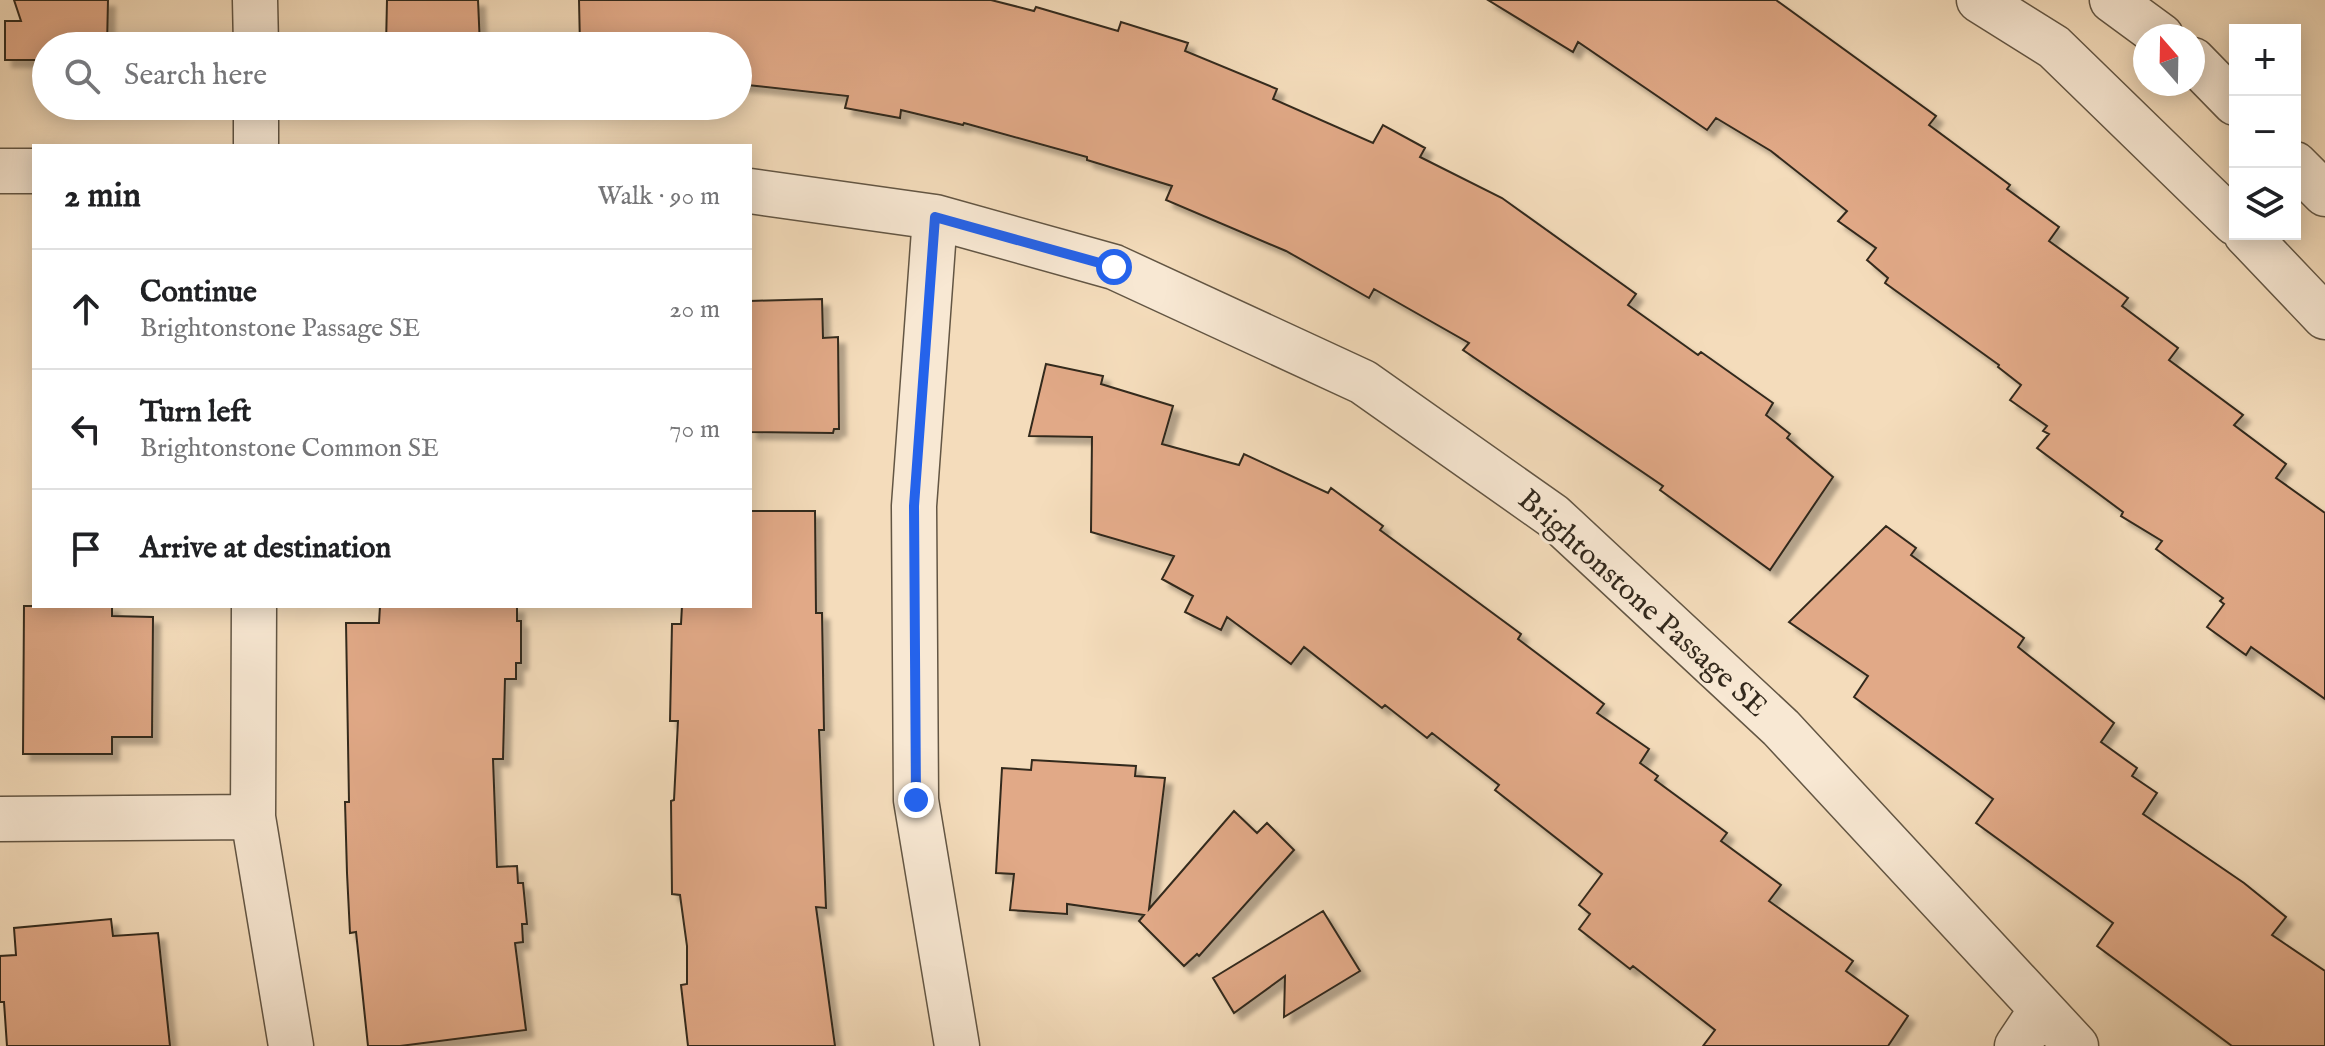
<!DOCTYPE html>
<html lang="en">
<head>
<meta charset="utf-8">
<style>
  body { margin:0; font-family:"IM FELL English",serif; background:#f6f6f6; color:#202124 }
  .controls { position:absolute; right:24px; top:24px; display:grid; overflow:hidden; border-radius:0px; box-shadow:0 4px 20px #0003 }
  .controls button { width:72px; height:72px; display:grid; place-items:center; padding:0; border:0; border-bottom:2px solid #e0e0e0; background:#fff; color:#202124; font:40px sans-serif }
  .compass { position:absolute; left:2133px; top:24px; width:72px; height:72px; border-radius:50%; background:#fff; box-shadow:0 4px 20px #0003; rotate:340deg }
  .stop { position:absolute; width:24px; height:24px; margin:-18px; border:6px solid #2563eb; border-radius:50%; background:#fff }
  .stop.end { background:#2563eb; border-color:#fff; box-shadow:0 2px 8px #0008 }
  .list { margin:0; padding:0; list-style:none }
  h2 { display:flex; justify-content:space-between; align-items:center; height:104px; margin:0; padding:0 32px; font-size:34px }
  h2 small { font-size:26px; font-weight:400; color:#757577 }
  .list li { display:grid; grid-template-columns:52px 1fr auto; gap:24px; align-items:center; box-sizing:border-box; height:120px; padding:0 32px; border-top:2px solid #e0e0e0 }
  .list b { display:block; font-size:30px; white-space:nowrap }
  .list p { margin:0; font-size:26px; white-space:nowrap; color:#757577 }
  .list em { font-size:26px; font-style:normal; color:#757577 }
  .icon { flex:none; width:44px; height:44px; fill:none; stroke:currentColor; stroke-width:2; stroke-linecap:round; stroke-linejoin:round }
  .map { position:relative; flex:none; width:2325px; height:1046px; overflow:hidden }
  .search { position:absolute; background:#fff; box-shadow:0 4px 20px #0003; left:32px; top:32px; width:720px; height:88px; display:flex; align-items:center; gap:20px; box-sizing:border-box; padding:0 28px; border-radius:44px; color:#757577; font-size:30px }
  .panel { position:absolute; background:#fff; box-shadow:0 4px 20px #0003; left:32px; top:144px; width:720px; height:464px; border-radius:0px }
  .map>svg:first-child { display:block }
  .building { fill:#e1a987; stroke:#33291d; stroke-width:2; filter:url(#shadow) }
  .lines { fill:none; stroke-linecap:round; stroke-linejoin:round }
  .minor-casing { stroke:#635644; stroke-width:47 }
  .minor { stroke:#f8e8d3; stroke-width:44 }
  .route { stroke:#2563eb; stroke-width:10 }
  .labels { text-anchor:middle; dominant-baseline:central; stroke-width:6; stroke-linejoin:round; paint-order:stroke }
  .street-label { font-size:30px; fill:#33291d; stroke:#f8e8d3 }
</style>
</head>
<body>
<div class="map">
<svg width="2325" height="1046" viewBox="0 0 2325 1046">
  <defs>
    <filter id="shadow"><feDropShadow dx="7" dy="7" stdDeviation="2" flood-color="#0004"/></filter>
  </defs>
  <rect width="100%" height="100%" fill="#f4dcbb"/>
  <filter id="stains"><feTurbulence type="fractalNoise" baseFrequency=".0025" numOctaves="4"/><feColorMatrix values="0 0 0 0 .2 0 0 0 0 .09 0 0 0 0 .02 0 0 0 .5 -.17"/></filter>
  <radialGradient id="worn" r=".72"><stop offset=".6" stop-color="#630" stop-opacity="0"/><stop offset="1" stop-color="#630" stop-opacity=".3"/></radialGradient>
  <path class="building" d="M14,0H108L107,46H46V60H5V21H21Z
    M387,0H478L480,46H386Z
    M579,0H991L1034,11L1036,7L1118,31L1121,22L1188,43L1185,51L1277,89L1273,99L1373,143L1383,125L1425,148L1420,157L1502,198L1636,294L1628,305L1698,355L1701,352L1773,403L1766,415L1790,434L1787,438L1833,477L1770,570L1660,490L1663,486L1463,350L1469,343L1374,289L1369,298L1286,251L1166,200L1172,186L1087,160V157L964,123L963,125L901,110L900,118L845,108L848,96L738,84V46H580Z
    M1488,0H1776L1936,116L1929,125L2010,185L2007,189L2059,227L2049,241L2128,298L2122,306L2178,348L2169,360L2243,415L2234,425L2286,464L2276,478L2325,513V699L2251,647L2246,655L2207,627L2224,604L2220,601L2223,598L2156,549L2162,541L2121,516L2123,512L2037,448L2049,434L2043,431L2047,426L2010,400L2021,385L1998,367L1999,365L1885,283L1888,278L1867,260L1876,248L1838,221L1847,211L1771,151L1716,118L1707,130L1578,42L1573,52Z
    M822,299L823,338L838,337L839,429H834L833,433L750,432V301Z
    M1046,364L1103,376L1101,384L1173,406L1162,444L1239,465L1244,454L1328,493L1331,488L1383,526L1380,530L1521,634L1518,639L1604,704L1597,713L1649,749L1640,763L1658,776L1655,780L1727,833L1721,841L1781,885L1769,901L1853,961L1846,971L1908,1016L1888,1046H1703L1715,1030L1633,966L1630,969L1579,929L1590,914L1579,905L1602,874L1495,790L1499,785L1432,733L1427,738L1385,705L1382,708L1304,647L1291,664L1227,617L1221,630L1185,612L1193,596L1162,579L1174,556L1091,532L1092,437L1029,436Z
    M750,511H815L816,613H822L824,730H819L826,908L816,907L835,1046H688L681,985L687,984V946L680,895L672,894L671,801L674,800L678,721H670L672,624H681L682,606H750Z
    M1886,526L1916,548L1911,555L2024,638L2018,647L2114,723L2101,742L2137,768L2132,776L2157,793L2143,814L2244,883L2286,917L2272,935L2325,971V1046H2232L2097,946L2113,923L1976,823L1993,799L1854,697L1868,676L1789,622Z
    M24,606H112V616L153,617L152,737H112V754H23Z
    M380,606H517V621H521V663H516V679H505L503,759H493L497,867L517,866L518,883H523L527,924H522L523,942L515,943L526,1030L400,1046H368L356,932L350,933L347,873L345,802H349L346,623H379Z
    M1032,760L1136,766L1135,776L1165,778L1149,909L1234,811L1257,833L1267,823L1294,850L1199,956L1197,954L1184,966L1139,921L1144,915L1067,904V914L1010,910L1014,874L996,873L1002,768L1031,770Z
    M1323,911L1360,971L1284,1017L1285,976L1234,1013L1213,978Z
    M111,919L113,936L158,933L170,1046H7L4,1002H0V956L16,955L14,928Z"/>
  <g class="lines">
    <g class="minor-casing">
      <path id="minor" d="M255,0L256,46
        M1979,0L2054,47L2235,223
        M2112,0L2161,36
        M2193,60L2235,103
        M256,106V146
        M2295,164L2325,194
        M0,171H34
        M750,191L935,217L1114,267L1363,382L1553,516L1781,728L2076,1046
        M935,217L914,506L916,800L957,1046
        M2246,234L2325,317
        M254,606L253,817L291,1046
        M0,819L253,817
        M2017,1046L2041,1010"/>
    </g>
    <use href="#minor" class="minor"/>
  </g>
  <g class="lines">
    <path class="route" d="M916,800L914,506L935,217L1114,267"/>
  </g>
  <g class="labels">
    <g class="street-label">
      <text transform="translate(1642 604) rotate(42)">Brightonstone Passage SE</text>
    </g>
  </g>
  <rect width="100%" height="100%" filter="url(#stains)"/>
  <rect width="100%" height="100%" fill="url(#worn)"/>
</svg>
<div class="controls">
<button>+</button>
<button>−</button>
<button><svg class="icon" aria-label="layers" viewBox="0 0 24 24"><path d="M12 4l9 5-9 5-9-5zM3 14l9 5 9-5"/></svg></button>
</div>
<svg class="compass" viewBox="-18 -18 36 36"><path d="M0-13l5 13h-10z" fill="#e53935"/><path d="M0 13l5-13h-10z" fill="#757577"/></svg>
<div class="stop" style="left:1114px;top:267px"></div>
<div class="stop end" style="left:916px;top:800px"></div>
<div class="search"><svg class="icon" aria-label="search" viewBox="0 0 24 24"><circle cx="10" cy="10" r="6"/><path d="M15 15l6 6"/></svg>Search here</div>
<section class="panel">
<h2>2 min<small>Walk · 90 m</small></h2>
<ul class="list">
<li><svg class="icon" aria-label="ahead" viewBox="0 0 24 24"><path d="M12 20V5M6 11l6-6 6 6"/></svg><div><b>Continue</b><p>Brightonstone Passage SE</p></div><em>20 m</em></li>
<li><svg class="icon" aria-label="left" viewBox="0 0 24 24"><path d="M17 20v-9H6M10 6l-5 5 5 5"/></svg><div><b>Turn left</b><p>Brightonstone Common SE</p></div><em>70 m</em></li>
<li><svg class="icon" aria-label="arrive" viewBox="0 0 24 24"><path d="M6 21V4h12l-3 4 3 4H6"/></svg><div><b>Arrive at destination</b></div></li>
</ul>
</section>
</div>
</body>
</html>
